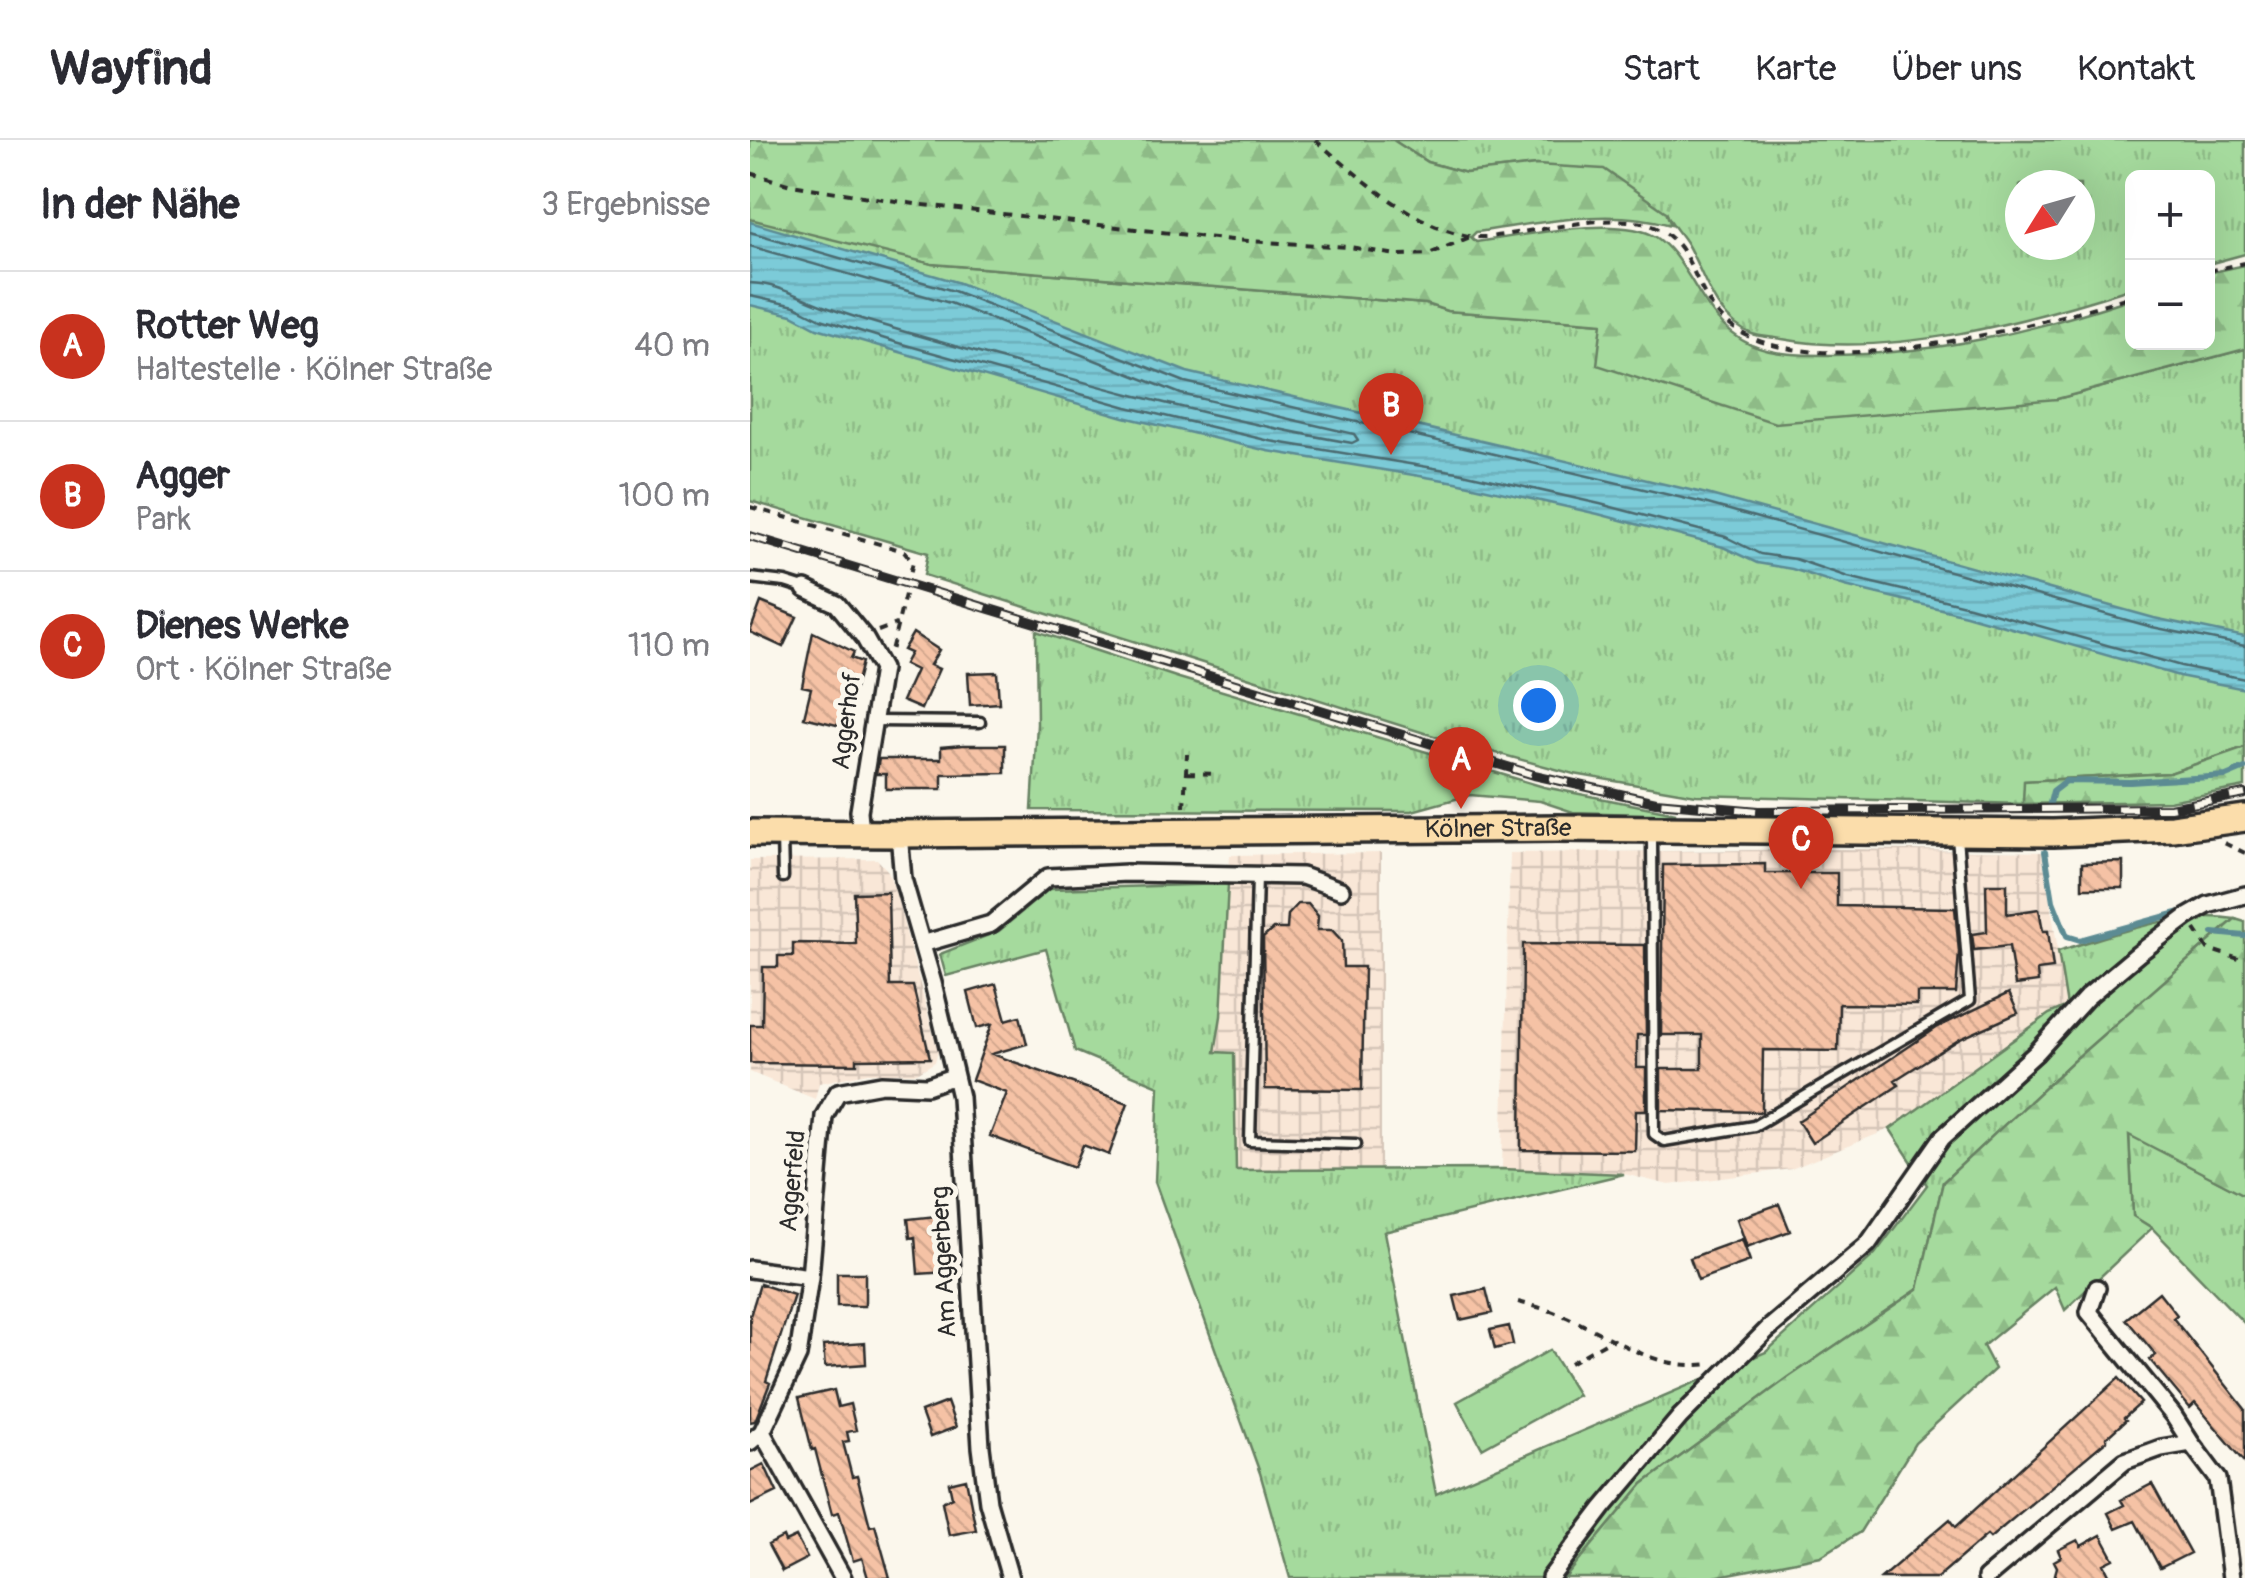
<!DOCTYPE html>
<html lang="de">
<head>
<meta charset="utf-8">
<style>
  body { margin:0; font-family:Pangolin,sans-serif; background:#f7f7f7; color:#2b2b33 }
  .controls { position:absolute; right:30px; top:30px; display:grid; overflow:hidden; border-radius:15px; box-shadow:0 10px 40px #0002 }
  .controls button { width:90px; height:90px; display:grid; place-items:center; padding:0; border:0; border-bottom:2px solid #e1e1e2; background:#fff; color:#2b2b33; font:50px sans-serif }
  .compass { position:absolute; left:1255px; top:30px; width:90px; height:90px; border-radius:50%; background:#fff; box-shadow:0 10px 40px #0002; rotate:233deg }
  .you { position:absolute; left:788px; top:565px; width:35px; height:35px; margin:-25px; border:8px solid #fff; border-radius:50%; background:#1a73e8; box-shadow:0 0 0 15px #1a73e833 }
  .badge { display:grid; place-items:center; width:65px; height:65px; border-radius:50%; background:#c8321e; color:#fff; font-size:32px; font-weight:700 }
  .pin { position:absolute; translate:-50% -82px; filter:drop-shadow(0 2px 5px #0008) }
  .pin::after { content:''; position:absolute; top:52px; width:35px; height:30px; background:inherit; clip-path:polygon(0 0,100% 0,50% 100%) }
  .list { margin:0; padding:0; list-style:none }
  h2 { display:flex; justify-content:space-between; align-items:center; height:130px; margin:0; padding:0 40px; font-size:42px }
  h2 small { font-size:32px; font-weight:400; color:#7c7c81 }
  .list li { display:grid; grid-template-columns:65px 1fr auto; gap:30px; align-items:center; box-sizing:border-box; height:150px; padding:0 40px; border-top:2px solid #e1e1e2 }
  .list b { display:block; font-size:38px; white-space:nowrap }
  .list p { margin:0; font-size:32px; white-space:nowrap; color:#7c7c81 }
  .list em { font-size:32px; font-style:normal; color:#7c7c81 }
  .map { position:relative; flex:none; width:1495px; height:1438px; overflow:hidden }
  header { display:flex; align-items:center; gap:60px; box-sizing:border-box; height:140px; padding:0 50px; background:#fff; border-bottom:2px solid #e1e1e2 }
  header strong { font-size:48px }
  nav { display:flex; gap:55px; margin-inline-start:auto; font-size:35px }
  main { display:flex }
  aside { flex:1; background:#fff }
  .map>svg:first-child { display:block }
  .industrial { fill:url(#industrial-grid) }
  .grass { fill:url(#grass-tufts); stroke:#688264; stroke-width:2.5; fill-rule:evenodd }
  .forest { fill:url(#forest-firs); stroke:#688264; stroke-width:2.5 }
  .garden { fill:#a5da9d; stroke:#688264; stroke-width:2.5 }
  .water { fill:url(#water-rules); stroke:#5c8b93; stroke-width:2.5 }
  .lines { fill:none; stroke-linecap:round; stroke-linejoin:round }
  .shore { stroke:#4b6b70; stroke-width:2.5 }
  .stream { stroke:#5c8b93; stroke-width:6 }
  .building { fill:url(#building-back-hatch); stroke:#2b2b2b; stroke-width:2.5 }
  .lane-casing { stroke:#2b2b2b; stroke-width:15 }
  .street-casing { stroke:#2b2b2b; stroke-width:22 }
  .primary-casing { stroke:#2b2b2b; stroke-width:32 }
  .path { stroke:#2b2b2b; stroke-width:4; stroke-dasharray:8 8; stroke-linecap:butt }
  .lane { stroke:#fbf7ec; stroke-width:8 }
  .street { stroke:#fbf7ec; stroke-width:15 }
  .primary { stroke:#fbddab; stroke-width:25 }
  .rail-casing { stroke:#2b2b2b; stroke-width:10 }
  .rail { stroke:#fbf7ec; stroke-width:6; stroke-dasharray:19; stroke-linecap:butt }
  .labels { text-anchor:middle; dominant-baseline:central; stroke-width:10; stroke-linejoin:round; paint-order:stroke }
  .street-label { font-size:25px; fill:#2b2b2b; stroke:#fbf7ec }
</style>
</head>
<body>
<header>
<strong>Wayfind</strong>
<nav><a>Start</a><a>Karte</a><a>Über uns</a><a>Kontakt</a></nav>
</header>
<main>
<aside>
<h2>In der Nähe<small>3 Ergebnisse</small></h2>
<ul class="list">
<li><span class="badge">A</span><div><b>Rotter Weg</b><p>Haltestelle · Kölner Straße</p></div><em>40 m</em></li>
<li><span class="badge">B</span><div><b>Agger</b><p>Park</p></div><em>100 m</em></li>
<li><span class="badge">C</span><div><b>Dienes Werke</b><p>Ort · Kölner Straße</p></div><em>110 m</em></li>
</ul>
</aside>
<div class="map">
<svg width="1495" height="1438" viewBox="0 0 1495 1438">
  <defs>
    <pattern id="industrial-grid" width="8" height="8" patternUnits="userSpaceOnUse" patternTransform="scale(2.5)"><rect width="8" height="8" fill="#f9e7d7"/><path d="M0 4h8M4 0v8" fill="none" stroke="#d6c6b9"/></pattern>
    <pattern id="grass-tufts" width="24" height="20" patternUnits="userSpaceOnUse" patternTransform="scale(2.5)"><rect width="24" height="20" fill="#a5da9d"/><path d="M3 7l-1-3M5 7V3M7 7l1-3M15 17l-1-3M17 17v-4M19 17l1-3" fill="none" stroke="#8ebb87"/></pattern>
    <pattern id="forest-firs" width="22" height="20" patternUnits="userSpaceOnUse" patternTransform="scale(2.5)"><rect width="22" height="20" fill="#a5da9d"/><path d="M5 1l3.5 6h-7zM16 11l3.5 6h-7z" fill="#8ebb87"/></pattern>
    <pattern id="water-rules" width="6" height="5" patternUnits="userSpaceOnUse" patternTransform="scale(2.5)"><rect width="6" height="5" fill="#7ccbd8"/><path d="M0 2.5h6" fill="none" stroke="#6baeba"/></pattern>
    <pattern id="building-back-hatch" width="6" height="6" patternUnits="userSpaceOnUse" patternTransform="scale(2.5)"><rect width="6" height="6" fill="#f5c2a5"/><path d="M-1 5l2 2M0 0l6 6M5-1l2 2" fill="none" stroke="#d2a78e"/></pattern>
  </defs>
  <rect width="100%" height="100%" fill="#fbf7ec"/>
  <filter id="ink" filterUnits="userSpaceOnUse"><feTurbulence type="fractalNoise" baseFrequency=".01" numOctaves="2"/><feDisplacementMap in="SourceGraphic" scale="20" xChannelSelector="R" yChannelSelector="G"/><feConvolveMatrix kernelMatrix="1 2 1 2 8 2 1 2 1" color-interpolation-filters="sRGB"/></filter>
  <g filter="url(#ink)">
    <path class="industrial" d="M1091,709L1292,712L1317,866L1299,874L1140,989L1041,1029L919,1045L874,1034L752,1029L760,713Z
      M631,713V1029L486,1030L484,914L465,913L471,876L480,715Z
      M127,719L138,731L145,751L188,911L185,922L167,933H118L69,943L65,959L0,932V720Z"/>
    <path class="grass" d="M643,0H1495V114L1458,124V38H1382V148C1280,181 1140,219 1032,199C1023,197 1011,197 1002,194C964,179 955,135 937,104C930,92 921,85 916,72L786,25L716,33L677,22ZM1270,45H1330V105H1270Z
      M0,78L115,103L182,124L676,164L697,171L853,183L848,225L1307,259L1495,209V607L1420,633L1275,641L1273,664L946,655L824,634L687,597L174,435L178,413L0,361Z
      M286,491L429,538L794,647L926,673L919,675L823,672L790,661L720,655L662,671L282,670L287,584Z
      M478,744L471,876L465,912L484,913L486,1030L752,1029L874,1034L634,1092L686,1354L1016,1212L1125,1114L1177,1045L1140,989L1299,874L1317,866L1308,811C1367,794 1424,770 1485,779L1322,922L1193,1042L1168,1149L1039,1237L893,1344L815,1438H540L510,1333L405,1042L409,946L325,911L296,809L196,836L190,814L249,791L299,749Z
      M1379,994L1495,1055V1184L1402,1088L1383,1076Z"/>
    <path class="forest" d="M0,0H643L677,22L716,33L786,25L854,29L916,72L921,85C856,67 791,83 726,92L721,97L726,102C772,96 868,74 906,97C921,107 931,124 940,138C956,165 971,191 1001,205C1026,216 1057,215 1084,215C1187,214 1285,191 1382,158V202H1458V133L1495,125V209L1307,259L1025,283L847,225L852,183L697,171L676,164L182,124L0,79Z
      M1495,607V647L1490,648L1419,661L1273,664L1274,641L1420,633Z
      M1485,779L1495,782V1055L1379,995L1383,1076L1402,1088L1315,1170L1305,1147L1233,1206L1245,1229L1165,1303L1110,1392L1071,1416L959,1438H815L893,1344L1039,1237L1168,1149L1193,1042L1322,922Z"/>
    <path class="garden" d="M800,1210L828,1255L732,1308L707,1262Z"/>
    <path class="water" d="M0,82L207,142L437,232L957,354L1404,478L1495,497V549L1429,536L1216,475L1095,446L1042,429L1007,423L973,407L848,374L706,342L518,311L374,277L67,188L42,175L0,165Z"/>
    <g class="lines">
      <path class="shore" d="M0,92L204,151L435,242L954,363L1402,487L1495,506
        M0,106L200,163L431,254L604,294L608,300L602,303C452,277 305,235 159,193C132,185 105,178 79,168C52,159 29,144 0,143
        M0,156L45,166L71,179L145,202L377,267L520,301L708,332L850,364L976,397L1010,414L1045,419L1098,437L1219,466L1431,526L1495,539"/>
      <path class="stream" d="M1300,663L1303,651L1316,641L1380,642L1476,636L1495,628
        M1295,712L1303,761L1317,796L1330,800L1431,772
        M1463,793L1495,796"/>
    </g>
    <path class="building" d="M11,462L47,477L33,507L0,492Z
      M63,492L104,512L101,518L112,522L95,587L54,577L61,548L52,546Z
      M163,493L189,510L180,525L189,529L171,569L152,561L166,530L154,524L160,513L153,510Z
      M247,532L249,563L220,565L218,533Z
      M213,605H255V633L192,634V649H136V634H126L129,619H191V607Z
      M1373,722V748H1332V723Z
      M1015,724V733H1087V766L1205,768L1209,812L1206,853H1167V865L1089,864L1088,911L1013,910L1012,972L911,970V929H952V895H911L913,725Z
      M1236,744H1257V774L1289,769L1293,791H1298L1303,828L1287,830L1288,842L1265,845L1259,806L1224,810L1222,794L1237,792Z
      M138,752L140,846H163L180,918L107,919V924L0,923V885H12L13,827H28V816H43V803L106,804L104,753Z
      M548,764H558L568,776L567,790H582L592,801L593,827H614L612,950L515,949L513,798L523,789H537L538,775Z
      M773,804L895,805L896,895H887V928H896V970H886L885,1011L771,1010Z
      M246,844L256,880L270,876L277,904L242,914L378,963L359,1015L333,1005L324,1027L240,996L257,953L222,940L242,884L227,888L218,852Z
      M1259,853L1268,873L1210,899L1145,940L1149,945L1062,1003L1048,981L1188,887Z
      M1029,1064L1040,1091L997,1107L987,1079Z
      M186,1076L189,1102L194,1101L197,1132L168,1134L165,1097L160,1098L158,1079Z
      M992,1099L1000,1121L948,1140L940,1118Z
      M87,1133H115V1166H87Z
      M10,1144L44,1155L16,1241L20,1243L5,1281L0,1282V1176Z
      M736,1149L742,1173L710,1180L704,1156Z
      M1409,1152L1427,1175L1423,1178L1495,1269V1322L1445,1263L1440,1268L1400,1220L1406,1215L1376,1179Z
      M759,1186L763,1204L745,1209L740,1190Z
      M115,1203L116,1224L75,1227L73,1206Z
      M1369,1238L1391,1263L1374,1278L1376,1280L1356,1298L1357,1300L1240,1398L1237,1395L1187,1438H1131L1200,1379L1206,1387Z
      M84,1250L88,1267L100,1264L106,1290L97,1292L99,1301L93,1302L102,1337L107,1336L120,1386L125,1385L140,1438H118L112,1418L103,1421L89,1372L82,1374L65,1309L62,1310L49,1258Z
      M197,1262L206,1287L180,1297L171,1272Z
      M14,1324L27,1352L0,1365V1331Z
      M216,1339L226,1390L199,1395L192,1362L202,1357L199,1343Z
      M1402,1344L1440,1413L1410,1428L1385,1381L1366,1389L1358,1373L1374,1365L1371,1360Z
      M1351,1395L1364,1419L1354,1424L1361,1438H1304L1307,1427L1304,1421L1311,1417L1308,1410L1328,1400L1331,1406Z
      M33,1397L35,1402L46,1397L57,1418L32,1431L18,1405Z"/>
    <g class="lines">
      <g class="lane-casing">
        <path id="lane" d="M0,438L35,442L54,448
          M125,581L230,582
          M32,696L33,737
          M902,696L904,994L914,1001L1004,986L1220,860L1207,697
          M507,736L500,1001L606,1004"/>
      </g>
      <g class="street-casing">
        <path id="street" d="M55,449L87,464L114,497L132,529L109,671L111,693
          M149,694L153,739L183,843L210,957L231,1307L238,1362L260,1438
          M172,804L241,784L298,737L377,733L552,736L591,750
          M0,1129L60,1137
          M1347,1148L1339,1172L1423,1275L1441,1303
          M12,1292L93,1438
          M0,1302L12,1292L48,1216L60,1137L74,976L88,952L132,944L177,946L205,936
          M800,1438L853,1368L930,1277L1017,1190L1118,1104L1192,998L1286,913L1337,857L1388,814L1437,777L1458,765L1495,755
          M1236,1438L1375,1321L1411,1308L1441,1303L1468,1339L1481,1438"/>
      </g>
      <g class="primary-casing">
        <g id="primary">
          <path id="s1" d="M0,693L149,694L807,688L1303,693L1422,688L1495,678"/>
        </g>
      </g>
      <path class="path" d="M565,0C610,37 660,84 718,96C739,100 765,92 786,90C821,85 857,76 892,83C947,96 939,151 977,183C1059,251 1288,184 1382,156
        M0,33L41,45L165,64L482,100L600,107L646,115L679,114L720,97
        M1458,131L1495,123
        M0,367L154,411L163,422L141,511
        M128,491L147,484
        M437,633L467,634
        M434,667L437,614
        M1474,703L1495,713
        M1445,789L1458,809L1495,821
        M768,1162C788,1167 808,1172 827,1182C871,1202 908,1231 959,1224
        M820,1223L862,1199"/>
      <use href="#lane" class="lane"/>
      <use href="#street" class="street"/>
      <use href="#primary" class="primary"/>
      <g class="rail-casing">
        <path id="rail" d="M0,396L784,635L906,662L1009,671L1420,668L1495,654"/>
      </g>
      <use href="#rail" class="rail"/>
    </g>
  </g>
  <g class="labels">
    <g class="street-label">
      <text transform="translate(97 581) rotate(-83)">Aggerhof</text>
      <text stroke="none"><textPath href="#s1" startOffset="748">Kölner Straße</textPath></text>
      <text transform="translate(43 1041) rotate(-85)">Aggerfeld</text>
      <text transform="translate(194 1122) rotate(-93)">Am Aggerberg</text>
    </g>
  </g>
</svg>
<div class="controls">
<button>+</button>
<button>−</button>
</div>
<svg class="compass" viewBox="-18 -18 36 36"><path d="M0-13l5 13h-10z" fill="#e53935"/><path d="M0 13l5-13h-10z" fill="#7c7c81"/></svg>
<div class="you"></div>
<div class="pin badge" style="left:711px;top:669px">A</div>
<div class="pin badge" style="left:641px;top:315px">B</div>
<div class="pin badge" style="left:1051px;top:749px">C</div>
</div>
</main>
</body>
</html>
